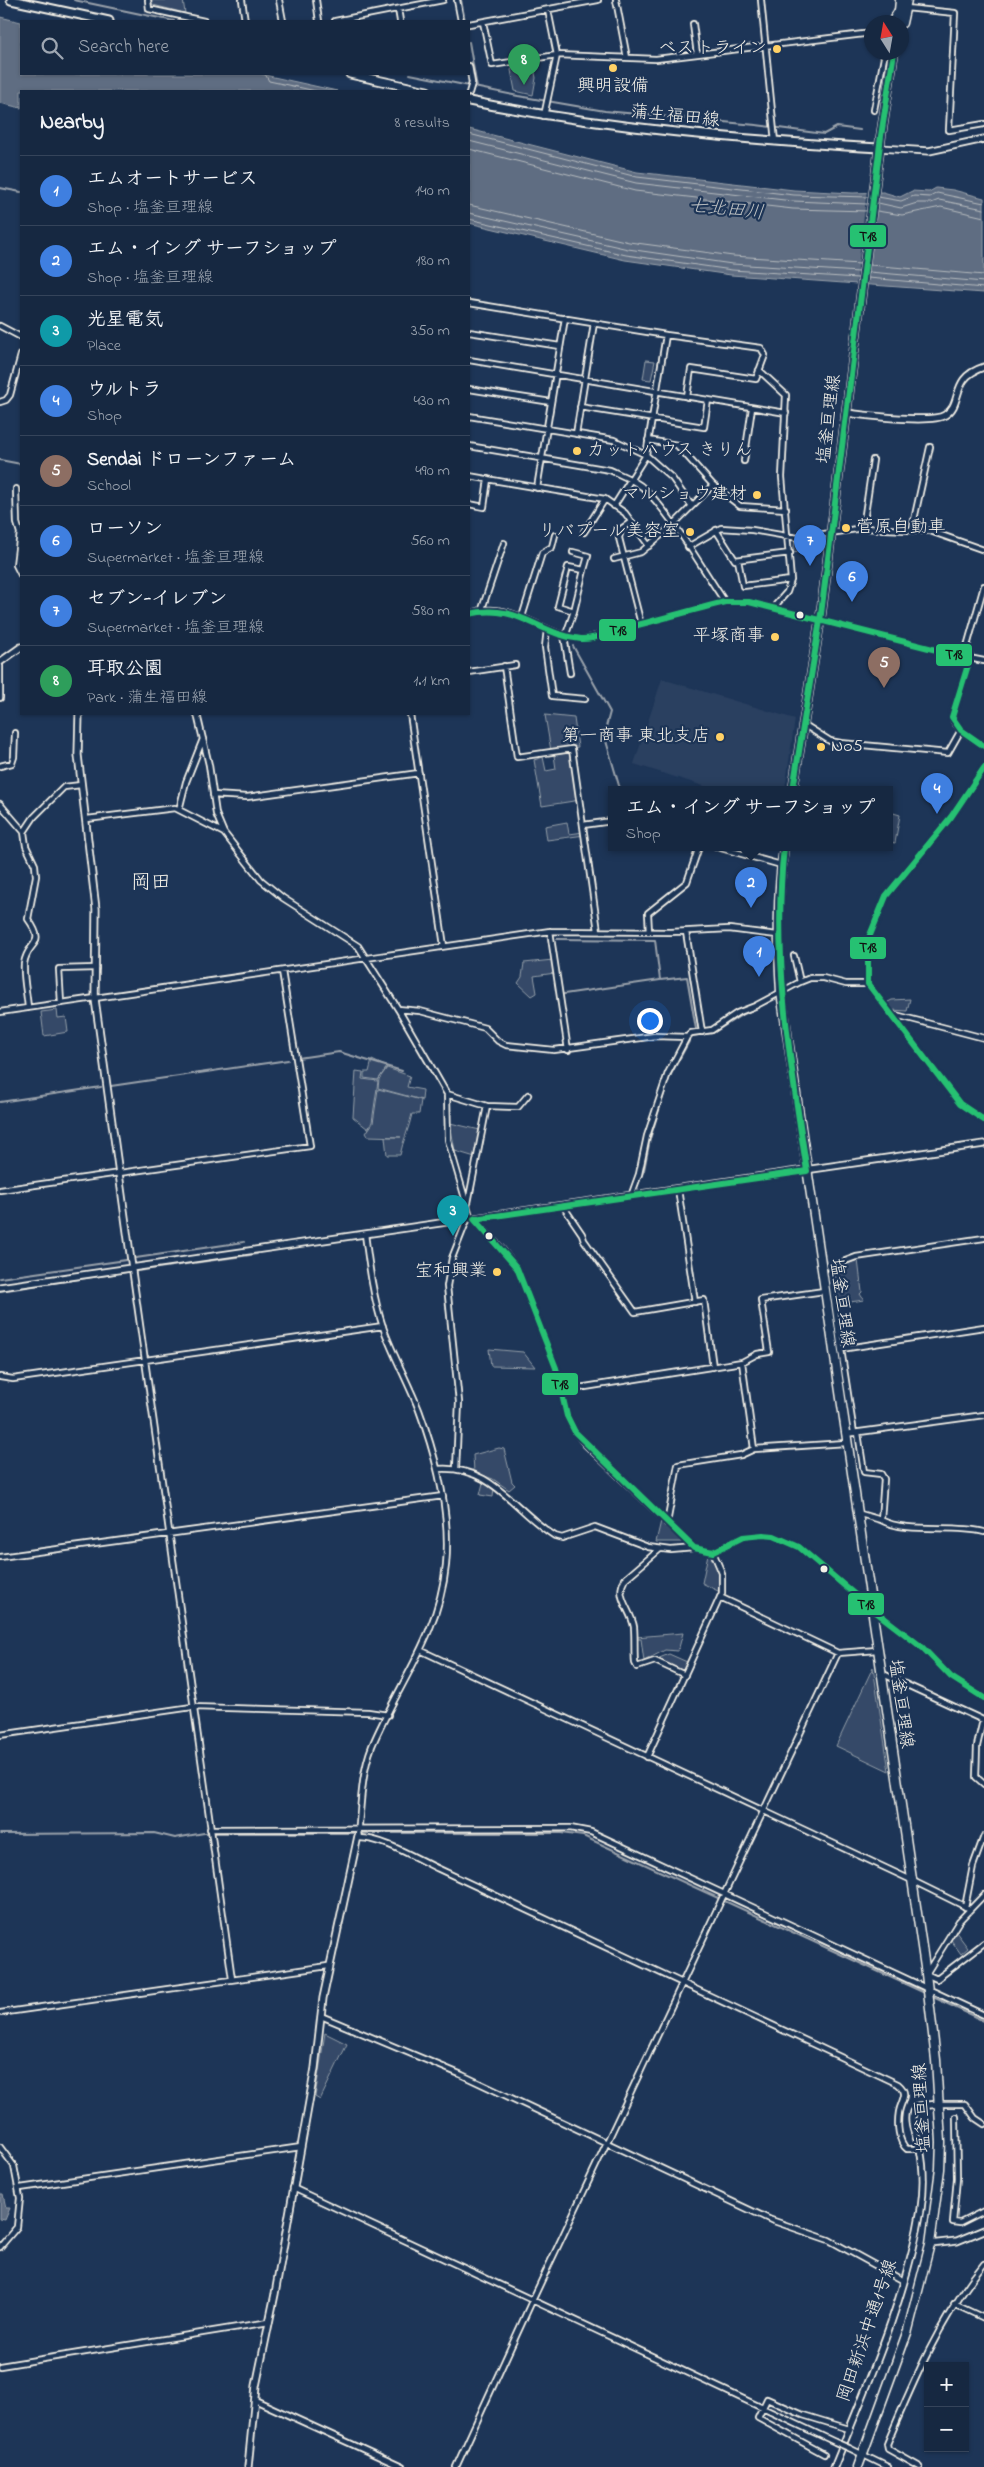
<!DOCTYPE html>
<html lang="en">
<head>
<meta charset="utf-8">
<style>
  body { margin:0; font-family:"Indie Flower","Klee One",sans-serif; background:#23344c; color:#f1f3f6 }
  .controls { position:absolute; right:15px; bottom:15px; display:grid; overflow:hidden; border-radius:0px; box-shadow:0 1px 4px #0004 }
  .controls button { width:45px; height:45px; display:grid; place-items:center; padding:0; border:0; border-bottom:1px solid #35445a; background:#162841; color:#f1f3f6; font:25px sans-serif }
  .compass { position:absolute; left:864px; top:15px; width:45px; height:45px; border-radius:50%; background:#162841; box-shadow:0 1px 4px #0004; rotate:349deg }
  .you { position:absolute; left:649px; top:1020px; width:18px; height:18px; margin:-12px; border:4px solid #fff; border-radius:50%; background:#1a73e8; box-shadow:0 0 0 8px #1a73e833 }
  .badge { display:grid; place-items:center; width:32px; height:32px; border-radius:50%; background:#ffd166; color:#fff; font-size:16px; font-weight:700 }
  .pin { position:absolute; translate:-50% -41px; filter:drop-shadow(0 1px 2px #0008) }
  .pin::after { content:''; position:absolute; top:26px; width:18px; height:15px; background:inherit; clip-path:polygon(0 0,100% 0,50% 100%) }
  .popup { position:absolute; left:608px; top:786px; width:285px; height:65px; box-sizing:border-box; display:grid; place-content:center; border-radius:0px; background:#162841; filter:drop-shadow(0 1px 4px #0005); font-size:16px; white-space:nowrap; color:#9ea6b1 }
  .popup b { font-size:19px; color:#f1f3f6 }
  .popup::after { content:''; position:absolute; left:50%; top:100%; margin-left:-10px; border:10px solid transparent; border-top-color:#162841 }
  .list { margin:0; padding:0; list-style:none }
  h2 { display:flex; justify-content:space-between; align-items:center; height:65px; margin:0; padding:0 20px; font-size:21px }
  h2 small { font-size:16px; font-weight:400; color:#9ea6b1 }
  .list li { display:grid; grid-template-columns:32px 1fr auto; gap:15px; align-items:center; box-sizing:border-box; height:70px; padding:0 20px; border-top:1px solid #35445a }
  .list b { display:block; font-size:19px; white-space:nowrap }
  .list p { margin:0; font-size:16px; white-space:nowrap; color:#9ea6b1 }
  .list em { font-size:16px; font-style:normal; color:#9ea6b1 }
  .icon { flex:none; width:28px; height:28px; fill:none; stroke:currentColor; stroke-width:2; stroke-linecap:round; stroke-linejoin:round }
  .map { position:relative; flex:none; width:984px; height:2467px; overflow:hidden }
  .search { position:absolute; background:#162841; box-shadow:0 1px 4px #0004; left:20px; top:20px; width:450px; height:55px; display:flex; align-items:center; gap:12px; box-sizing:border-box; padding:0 18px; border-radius:0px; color:#9ea6b1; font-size:19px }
  .panel { position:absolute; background:#162841; box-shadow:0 1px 4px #0004; left:20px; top:90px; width:450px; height:625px; border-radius:0px }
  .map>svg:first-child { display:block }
  .built { fill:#2a4060 }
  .green { fill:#354a67; stroke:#949ea8 }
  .water { fill:#5e6d82; stroke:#9aa2ab }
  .pier { fill:#1d3557 }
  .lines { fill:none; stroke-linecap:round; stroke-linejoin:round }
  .shore { stroke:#b8bcbf; stroke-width:1 }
  .stream { stroke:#9aa2ab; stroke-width:2 }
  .minor-casing { stroke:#f4f1e8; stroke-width:8 }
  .tertiary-casing { stroke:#f4f1e8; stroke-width:9 }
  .secondary-casing { stroke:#f4f1e8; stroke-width:11 }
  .primary-casing { stroke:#f4f1e8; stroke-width:11 }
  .minor { stroke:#1d3557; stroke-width:4.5 }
  .tertiary { stroke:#1d3557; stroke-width:5.5 }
  .secondary { stroke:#1d3557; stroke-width:7 }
  .primary { stroke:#1d3557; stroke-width:8 }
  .minor-bridge-casing { stroke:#f4f1e8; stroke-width:8; stroke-linecap:butt }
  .minor-bridge { stroke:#1d3557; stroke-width:4.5 }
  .bus-1-casing { stroke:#1d3557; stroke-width:10 }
  .bus-1 { stroke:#26c172; stroke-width:6 }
  .poi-dot { fill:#ffd166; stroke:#1d3557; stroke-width:2 }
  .bus-dot { fill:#f4f1e8; stroke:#1d3557; stroke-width:2 }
  .labels { text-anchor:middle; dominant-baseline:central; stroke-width:4.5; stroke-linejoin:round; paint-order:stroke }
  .poi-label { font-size:18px; fill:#f4f1e8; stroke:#1d3557; text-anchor:end }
  .street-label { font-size:18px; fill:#f4f1e8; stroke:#1d3557 }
  .water-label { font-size:19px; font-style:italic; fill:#c0c3c4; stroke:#1d3557 }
  .quarter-label { font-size:20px; fill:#f4f1e8; stroke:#1d3557 }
  .line-badge { stroke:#1d3557; stroke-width:2 }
  .pale-badge-label { font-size:14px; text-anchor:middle; font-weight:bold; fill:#111 }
</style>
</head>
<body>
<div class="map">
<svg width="984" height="2467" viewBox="0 0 984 2467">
  <rect width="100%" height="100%" fill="#1d3557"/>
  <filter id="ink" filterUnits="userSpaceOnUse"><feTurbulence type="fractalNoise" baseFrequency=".02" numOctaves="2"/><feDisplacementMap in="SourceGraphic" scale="10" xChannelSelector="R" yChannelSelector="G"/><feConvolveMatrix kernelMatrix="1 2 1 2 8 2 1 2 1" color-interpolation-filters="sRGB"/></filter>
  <g filter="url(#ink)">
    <path class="built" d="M662,679L795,719L785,789H713L634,764Z"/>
    <path class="green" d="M151,0H183L185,13L153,5Z
      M533,62L536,78L533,95L515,91L511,70L514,65Z
      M646,360L655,361L651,380L643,379Z
      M825,537L823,548L793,553L795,540Z
      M545,715L574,718L578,747L551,751Z
      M572,752L580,800L542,806L534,760L543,757L546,771L556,769L554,755Z
      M890,812L900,815L895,843L890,842Z
      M567,822L569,834L584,832L585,835L547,840L545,826Z
      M553,960L555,973L534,976L537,993L532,996L518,983L522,977L524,963Z
      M910,999L907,1011L892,1010L886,1003L892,1000Z
      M57,1010L58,1018L66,1017L68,1032L44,1036L41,1012Z
      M372,1060L387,1067L378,1080L364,1078V1072H369Z
      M387,1068L410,1076L407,1087L423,1090L422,1100L378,1088L379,1079Z
      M356,1071L363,1072L362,1079L378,1081L372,1122L368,1129L353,1117Z
      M378,1089L421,1100L419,1114H412C409,1129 403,1140 400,1155H387L385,1137H401L368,1136L366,1133L373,1123Z
      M450,1123L480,1130L475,1157L455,1151Z
      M858,1260L862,1292L860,1294L864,1300L836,1304L833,1274L844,1265Z
      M489,1349L523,1352L535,1367L491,1366Z
      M499,1448L504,1449L512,1482L515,1485L509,1490L493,1479L474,1472L473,1455Z
      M483,1483L494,1488L493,1497L480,1495Z
      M661,1521L682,1542H656Z
      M708,1554L712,1555L720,1577V1592L702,1583Z
      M683,1633L678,1651L665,1650L644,1661L641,1639H636V1637Z
      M669,1654L687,1662L683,1671L657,1659Z
      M873,1667L889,1771L836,1746Z
      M956,1932L968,1948L961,1954L951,1940Z
      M325,2033L347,2044L320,2100L315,2097Z"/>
    <path class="water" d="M0,17L21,22V74H260L337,91H21V108L0,103Z
      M469,129L637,172L794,190L853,193L883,192L900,197L912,191L929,192L936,188L953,190L984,198V293L731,275L625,260L469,223Z
      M0,2194H3L6,2208H10L5,2220L0,2219Z"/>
    <path class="pier" d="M880,189L867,286L856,285L867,190Z"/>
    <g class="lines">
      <path class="shore" d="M265,74L269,81L316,91
        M469,134L637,177L794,195L868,197
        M469,141L636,183L793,201L867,204
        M469,149L635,191L793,209L867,211
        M878,197L901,201L914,196L930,197L937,193L984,203
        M878,203L901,208L917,203H931L939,200L984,209
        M469,205L629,242L733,256L860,264
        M877,211L902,215L941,207L984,217
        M469,213L628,249L732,264L859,272
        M469,219L626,255L732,270L858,278
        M870,265L984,275
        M869,272L984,282
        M868,278L984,288"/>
      <path class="stream" d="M74,0L174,21
        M461,0L465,21
        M469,42L477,88
        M410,74L518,96L605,111L756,125L824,134L837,127L860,130
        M0,188L21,192
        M0,460L21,464
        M573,646L610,712L604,734L620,789
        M727,847L768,859
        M557,939L655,940L660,980L687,977L696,1029
        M564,994L660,980
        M298,1058L339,1052L402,1071
        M111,1086L288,1060
        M0,1102L101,1087
        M638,1184L644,1170L650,1139L669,1078L692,1036L713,1033L740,1016L775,999
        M136,1258L244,1242
        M137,1271L257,1254
        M0,1278L126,1260
        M0,1291L127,1272
        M0,1834L154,1833L175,1838L204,1833H561L583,1836L927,1994
        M931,1996L984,2021"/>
      <g class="minor-casing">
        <path id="minor" d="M148,0L149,9L204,21
          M242,0L245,21
          M279,0L283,21
          M316,0L319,21
          M457,0L461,21
          M616,0L627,58
          M761,0L775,142
          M906,8L955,13L949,130L984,124
          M398,9L400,21
          M335,21L443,0
          M483,22L492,65L557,55L656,59L872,33
          M890,22L898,9
          M469,24L598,0
          M693,24L697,54
          M469,66L472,83L469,93
          M874,110L885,52
          M544,116L557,55L548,10
          M469,303L666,335L761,348L765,355L756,379L691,369L687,397
          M0,326L21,337
          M469,332L560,346
          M469,360L786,413
          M759,370L786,395L782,477L791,580L787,592L773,608
          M469,389L551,402
          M0,402L6,400L10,395L21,355
          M580,407L704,427L708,400
          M469,416L614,440L646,455L672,478L691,505
          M576,434L594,323
          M648,440L677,445L713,485
          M469,446L610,470C623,476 637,481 647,491C677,523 700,565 725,602
          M744,461L752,408
          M469,476L605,499L625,513L649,546
          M537,488L565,318
          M16,489L17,523L20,533L16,565L21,575
          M469,504L484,507L488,479
          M614,506L646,455L666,335
          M631,522L621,529L619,538L641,624
          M863,528L873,460
          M912,529L930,447
          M716,530L735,560L790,553
          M584,532L605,499
          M688,547L721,528L752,530L798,538L863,528L930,531L984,550
          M573,552L588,556L584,570
          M614,559L641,552L673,525L713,485L740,506L786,509
          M738,560L743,586L791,580
          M984,586L964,657L984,661
          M482,609L504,543
          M469,614C512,597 542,637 584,639L725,602H749L964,657L968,665L952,717C956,730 974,739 984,746
          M522,617L542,553L552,547L555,535
          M547,629L545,647L552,696L585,699
          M564,636L570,673
          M565,637L574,611L558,606L568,567L584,570L574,611
          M0,666V698
          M504,666L517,757L572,749L598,931
          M469,672L515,665
          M197,714L209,765L216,814L224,833L261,880L283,898L358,946L398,1009L447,1094L448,1140L471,1219
          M410,714L444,946
          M803,724L830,741L841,743L948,753L961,730
          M0,766L12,763L14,757L15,733
          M984,768L951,817L886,896L868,940V984L960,1104L984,1120
          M213,795L247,797L419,773
          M0,804L24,832L26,846L35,865L36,876L28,919C48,947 27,940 24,964C23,978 27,994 28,1008
          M179,810L224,833
          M87,819L175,808L179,810L186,782L203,739
          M583,825L612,821
          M24,832L34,817L64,787L81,785
          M717,847L781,865
          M550,931L568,1050
          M649,932L648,913L687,882L699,847
          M686,932L702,1032
          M794,956L800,982
          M61,1003L59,969L96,968
          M398,1009L420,1011L485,1028L498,1041L506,1045L554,1050L655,1036L687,1037
          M0,1012L550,931L671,932L729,929L777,935
          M892,1014L984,1038
          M447,1094L487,1106L518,1107L528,1095
          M678,1189L695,1302
          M0,1190L310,1146L282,971
          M631,1196L639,1174L647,1136L668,1073L687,1037L691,1033L712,1030L737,1013L755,1006L800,982L810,978H823L846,984H868
          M468,1203L487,1106
          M563,1206L582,1234L584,1240L635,1312L704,1300L713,1367
          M474,1219L502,1249L517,1268L556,1368L567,1416L575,1432L585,1444L694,1548L713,1552L743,1537L763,1535L774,1536L799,1547L867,1605L923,1648L951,1677L984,1698
          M132,1268L232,1979
          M841,1349L830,1273L833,1268L840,1263L856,1257L984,1238
          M742,1362L754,1449
          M0,1377L13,1379L383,1326
          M560,1391L742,1362L757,1354L769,1352L761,1300L824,1291
          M854,1433L841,1349L984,1327
          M845,1434L984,1415
          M437,1469C492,1464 514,1511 555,1536L562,1538L595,1527L648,1547L671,1550L694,1548
          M456,1469L459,1402L447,1286L452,1258L467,1220
          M857,1513L881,1520L884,1479L881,1474L864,1472L858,1433
          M881,1520C907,1534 953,1524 984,1532
          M667,1523L678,1465L741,1455L754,1449L846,1443
          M660,1549L625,1579C614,1597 631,1609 634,1627C635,1639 634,1652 635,1663L637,1667L655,1661L685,1675
          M0,1557L443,1496
          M720,1597L838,1653
          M422,1651L907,1878L970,1909
          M881,1673L983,1720L977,1746L976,1777L984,1784
          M0,1735L192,1707L368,1712L388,1715
          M647,1757L722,1593V1573L713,1552
          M210,1829L570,1828L591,1832L984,2015
          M358,1836C361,1806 361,1774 372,1746C398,1684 439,1635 446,1565C451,1513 437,1459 419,1410C408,1382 393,1355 383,1327C373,1297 369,1265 365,1234
          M358,1838C382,1837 417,1859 439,1869L898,2084C910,2094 901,2100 899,2112C897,2124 898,2142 907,2149H920
          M984,1895L959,1921L926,1974L937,1979L984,1943
          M965,1907L973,1866L984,1836
          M0,2013L328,1966
          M321,2016L462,2075L771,2220L829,2240L904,2281
          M940,2104H965L975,2118L984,2124
          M956,2117L957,2178L953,2222L960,2223L984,2211
          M0,2147L14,2166L20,2198L17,2227L0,2247
          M20,2188L301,2147
          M293,2188L835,2442
          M954,2304L984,2318
          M0,2366L269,2322
          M255,2400L402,2467
          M849,2448L888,2467
          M824,2454L758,2418L767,2399L803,2415L849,2429
          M456,2467L532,2301L838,1653L877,1650
          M920,2467L888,2449L887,2444C914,2380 940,2318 984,2264"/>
      </g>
      <g class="tertiary-casing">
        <path id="tertiary" d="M879,148L929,151L984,139
          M846,413C865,415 931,424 945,415C964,404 949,378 984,367
          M0,662L21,647
          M79,714L78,755L96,909L95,999L132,1268
          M0,1287L984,1144
          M930,2244L957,2241L984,2230
          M248,2467L256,2386L275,2294L315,2068L323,1998L358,1836
          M834,2467C868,2383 906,2299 921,2209C924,2189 924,2168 920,2149C917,2137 909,2124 913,2112L918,2106L940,2104"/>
      </g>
      <g class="secondary-casing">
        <path id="secondary" d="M11,0L109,21
          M350,74L427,91
          M469,101C605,128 741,140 879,148"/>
      </g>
      <g class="primary-casing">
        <path id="primary" d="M898,22L900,0
          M902,23L907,0
          M793,789L821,614L881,136L894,52
          M784,847C777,896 778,943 781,992L926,1974L936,2060L941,2142L940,2169L930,2244L908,2330L858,2467"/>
      </g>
      <use href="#minor" class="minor"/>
      <use href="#tertiary" class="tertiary"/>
      <use href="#secondary" class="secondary"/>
      <use href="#primary" class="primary"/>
      <g class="minor-bridge-casing">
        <path id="minor-bridge" d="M835,2442L849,2448"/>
      </g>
      <use href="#minor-bridge" class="minor-bridge"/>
      <g class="bus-1-casing">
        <path id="bus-1" d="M469,614C518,602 538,635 581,639C593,640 607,633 618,630C654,621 689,611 725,602H749L964,657L968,665L952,717L961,730L984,746
          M984,768L951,817L886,896L868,940V984L960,1104L984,1120
          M793,789L821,614L881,136L894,52
          M474,1219L517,1268L556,1368L567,1416L575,1432L694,1548L713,1552L743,1537L763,1535L774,1536L799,1547L867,1605L923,1648L951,1677L984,1698
          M474,1219L807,1171C790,1061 772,958 784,847"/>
      </g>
      <use href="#bus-1" class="bus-1"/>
    </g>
  </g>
  <g class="poi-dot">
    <circle cx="777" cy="49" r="5"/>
    <circle cx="613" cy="68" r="5"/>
    <circle cx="577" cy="451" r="5"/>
    <circle cx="757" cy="495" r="5"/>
    <circle cx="846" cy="528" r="5"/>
    <circle cx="690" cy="532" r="5"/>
    <circle cx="775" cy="637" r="5"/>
    <circle cx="720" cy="737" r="5"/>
    <circle cx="821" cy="747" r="5"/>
    <circle cx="497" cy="1272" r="5"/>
  </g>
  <g class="bus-dot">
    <circle cx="800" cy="615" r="4.5"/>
    <circle cx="489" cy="1236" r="4.5"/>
    <circle cx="824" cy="1569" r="4.5"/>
  </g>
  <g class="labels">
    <g class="poi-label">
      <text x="767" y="49">ベストライン</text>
      <text x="613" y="87" text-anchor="middle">興明設備</text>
      <text x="587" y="451" text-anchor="start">カットハウス きりん</text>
      <text x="747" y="495">マルショウ建材</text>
      <text x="856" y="528" text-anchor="start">菅原自動車</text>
      <text x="680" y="532">リバプール美容室</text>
      <text x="765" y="637">平塚商事</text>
      <text x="710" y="737">第一商事 東北支店</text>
      <text x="831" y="747" text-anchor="start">No5</text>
      <text x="487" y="1272">宝和興業</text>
    </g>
    <g class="street-label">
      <text transform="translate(675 117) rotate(6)">蒲生福田線</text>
      <text transform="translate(830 419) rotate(-83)">塩釜亘理線</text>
      <text transform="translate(841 1303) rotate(82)">塩釜亘理線</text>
      <text transform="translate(900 1704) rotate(82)">塩釜亘理線</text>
      <text transform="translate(923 2108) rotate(-93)">塩釜亘理線</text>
      <text transform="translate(868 2331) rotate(-71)">岡田新浜中通1号線</text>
    </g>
    <g class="water-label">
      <text transform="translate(726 210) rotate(6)">七北田川</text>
    </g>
    <g class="quarter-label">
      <text x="151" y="883">岡田</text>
    </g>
  </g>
  <g class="line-badge">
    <rect x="849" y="224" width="38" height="24" rx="5" fill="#26c172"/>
    <rect x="598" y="618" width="39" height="24" rx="5" fill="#26c172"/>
    <rect x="935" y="643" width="38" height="24" rx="5" fill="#26c172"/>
    <rect x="849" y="936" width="38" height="24" rx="5" fill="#26c172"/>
    <rect x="541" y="1372" width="38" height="24" rx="5" fill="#26c172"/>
    <rect x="847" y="1592" width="38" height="24" rx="5" fill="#26c172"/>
  </g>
  <g class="pale-badge-label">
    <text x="868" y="241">T18</text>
    <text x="618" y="635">T18</text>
    <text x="954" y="659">T18</text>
    <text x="868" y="952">T18</text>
    <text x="560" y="1389">T18</text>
    <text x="866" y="1609">T18</text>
  </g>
</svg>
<div class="controls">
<button>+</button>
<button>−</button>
</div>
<svg class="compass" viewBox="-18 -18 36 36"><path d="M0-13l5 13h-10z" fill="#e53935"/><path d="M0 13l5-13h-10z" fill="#9ea6b1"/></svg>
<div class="you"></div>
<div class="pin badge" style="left:759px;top:977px;background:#3f7fe0">1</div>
<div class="pin badge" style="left:751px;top:908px;background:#3f7fe0">2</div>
<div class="popup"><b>エム・イング サーフショップ</b>Shop</div>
<div class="pin badge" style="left:453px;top:1236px;background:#0f9aa8">3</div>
<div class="pin badge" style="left:937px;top:814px;background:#3f7fe0">4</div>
<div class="pin badge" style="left:884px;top:688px;background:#8d6e63">5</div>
<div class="pin badge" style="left:852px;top:602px;background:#3f7fe0">6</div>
<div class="pin badge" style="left:810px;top:566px;background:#3f7fe0">7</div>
<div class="pin badge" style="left:524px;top:85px;background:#2e9e5b">8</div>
<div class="search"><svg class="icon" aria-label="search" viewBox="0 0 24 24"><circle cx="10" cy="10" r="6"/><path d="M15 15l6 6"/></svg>Search here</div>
<section class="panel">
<h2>Nearby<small>8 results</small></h2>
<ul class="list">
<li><span class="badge" style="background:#3f7fe0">1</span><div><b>エムオートサービス</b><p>Shop · 塩釜亘理線</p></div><em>140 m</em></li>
<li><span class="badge" style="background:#3f7fe0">2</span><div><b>エム・イング サーフショップ</b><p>Shop · 塩釜亘理線</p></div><em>180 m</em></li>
<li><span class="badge" style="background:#0f9aa8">3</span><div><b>光星電気</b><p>Place</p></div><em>350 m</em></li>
<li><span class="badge" style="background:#3f7fe0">4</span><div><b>ウルトラ</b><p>Shop</p></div><em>430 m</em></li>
<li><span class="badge" style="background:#8d6e63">5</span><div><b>Sendai ドローンファーム</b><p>School</p></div><em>490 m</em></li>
<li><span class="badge" style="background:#3f7fe0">6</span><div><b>ローソン</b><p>Supermarket · 塩釜亘理線</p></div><em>560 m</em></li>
<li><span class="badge" style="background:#3f7fe0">7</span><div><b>セブン-イレブン</b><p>Supermarket · 塩釜亘理線</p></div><em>580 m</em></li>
<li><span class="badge" style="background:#2e9e5b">8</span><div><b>耳取公園</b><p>Park · 蒲生福田線</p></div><em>1.1 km</em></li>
</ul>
</section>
</div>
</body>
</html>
